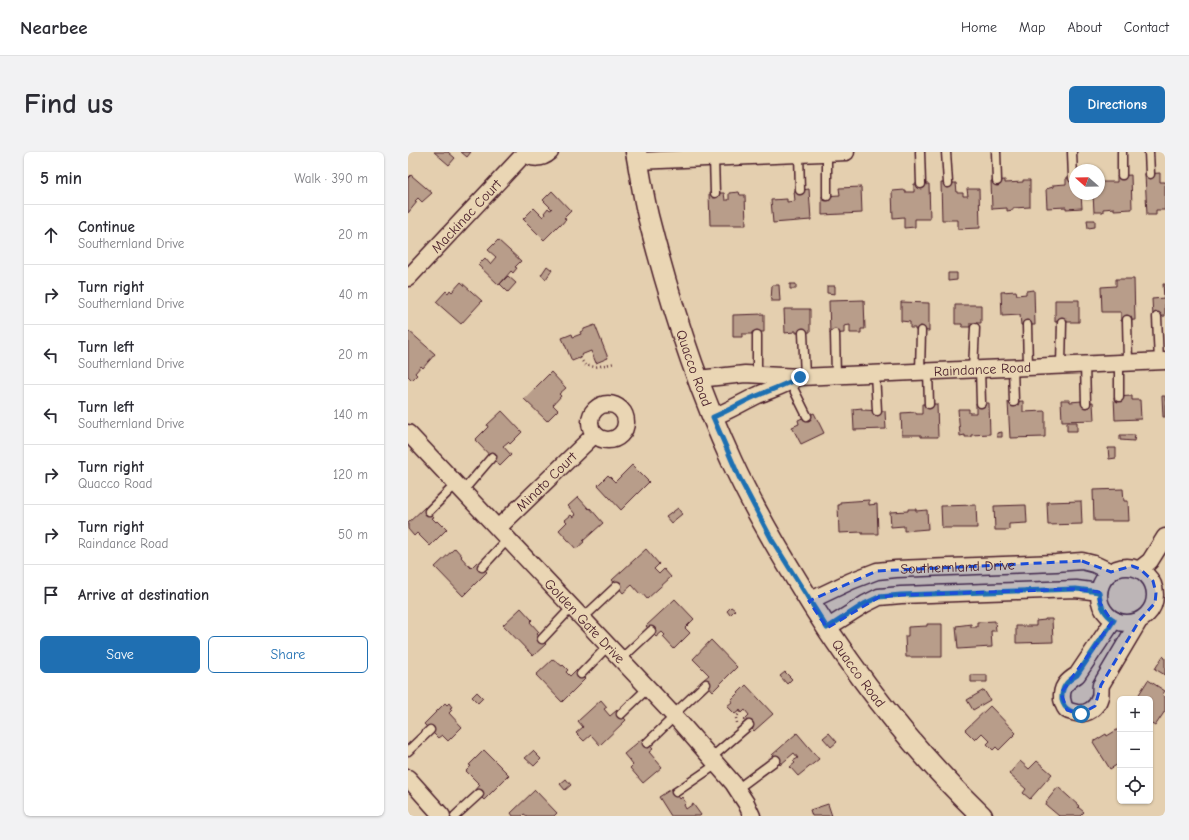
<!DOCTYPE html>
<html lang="en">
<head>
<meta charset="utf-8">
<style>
  body { margin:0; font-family:"Comic Neue",sans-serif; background:#f2f2f3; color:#2b2b33 }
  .controls { position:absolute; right:12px; bottom:12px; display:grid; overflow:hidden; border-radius:6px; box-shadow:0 1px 3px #0004 }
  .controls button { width:36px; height:36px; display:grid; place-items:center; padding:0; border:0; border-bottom:1px solid #e1e1e2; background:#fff; color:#2b2b33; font:20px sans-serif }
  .compass { position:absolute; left:661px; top:12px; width:36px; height:36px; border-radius:50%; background:#fff; box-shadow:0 1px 3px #0004; rotate:290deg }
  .stop { position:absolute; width:12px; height:12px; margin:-9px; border:3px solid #1f6fb2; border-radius:50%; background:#fff }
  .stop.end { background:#1f6fb2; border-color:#fff; box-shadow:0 1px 4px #0008 }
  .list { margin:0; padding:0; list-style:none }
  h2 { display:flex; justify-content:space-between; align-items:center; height:52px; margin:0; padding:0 16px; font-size:17px }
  h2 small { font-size:13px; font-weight:400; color:#7c7c81 }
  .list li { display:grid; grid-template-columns:26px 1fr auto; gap:12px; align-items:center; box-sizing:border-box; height:60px; padding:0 16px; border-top:1px solid #e1e1e2 }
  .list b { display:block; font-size:15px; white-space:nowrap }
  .list p { margin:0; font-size:13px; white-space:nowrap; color:#7c7c81 }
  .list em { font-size:13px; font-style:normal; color:#7c7c81 }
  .actions { display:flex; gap:8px; padding:12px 16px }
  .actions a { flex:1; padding:9px 0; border:1px solid #1f6fb2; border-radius:6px; text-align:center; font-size:14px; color:#1f6fb2 }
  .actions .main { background:#1f6fb2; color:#fff }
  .icon { flex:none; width:22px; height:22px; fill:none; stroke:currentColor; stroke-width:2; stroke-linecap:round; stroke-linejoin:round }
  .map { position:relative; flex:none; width:757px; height:664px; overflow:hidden; border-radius:6px }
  header { display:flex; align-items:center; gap:24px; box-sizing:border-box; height:56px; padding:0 20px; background:#fff; border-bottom:1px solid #e1e1e2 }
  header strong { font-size:19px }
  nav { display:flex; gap:22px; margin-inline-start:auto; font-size:14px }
  .intro { display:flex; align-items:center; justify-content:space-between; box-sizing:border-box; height:96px; padding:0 24px }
  h1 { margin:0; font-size:28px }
  .button { padding:10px 18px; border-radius:6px; background:#1f6fb2; color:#fff; font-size:14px; font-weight:700 }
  main { display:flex; gap:24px; padding:0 24px }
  aside { flex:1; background:#fff; border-radius:6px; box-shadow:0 1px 3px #0004 }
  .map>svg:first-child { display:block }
  .building { fill:#b89d8a; stroke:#4a1f2b }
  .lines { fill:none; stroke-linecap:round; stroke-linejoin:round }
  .service-casing { stroke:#4a1f2b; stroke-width:11 }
  .minor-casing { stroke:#4a1f2b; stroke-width:19 }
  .tertiary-casing { stroke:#4a1f2b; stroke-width:23 }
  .path { stroke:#4a1f2b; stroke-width:2.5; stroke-dasharray:1 3; stroke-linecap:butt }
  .service { stroke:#ead6b4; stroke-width:8 }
  .minor { stroke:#ead6b4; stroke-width:16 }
  .tertiary { stroke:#ead6b4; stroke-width:20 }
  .route { stroke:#1f6fb2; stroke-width:5 }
  .marked { fill:#1d4ed8; fill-opacity:0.2; stroke:#1d4ed8; stroke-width:3; stroke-dasharray:8 5; stroke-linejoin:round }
  .labels { text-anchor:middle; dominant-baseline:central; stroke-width:3.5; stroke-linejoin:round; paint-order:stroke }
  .street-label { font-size:14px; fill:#4a1f2b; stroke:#ead6b4 }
</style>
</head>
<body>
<header>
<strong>Nearbee</strong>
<nav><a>Home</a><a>Map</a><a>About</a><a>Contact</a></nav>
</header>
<div class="intro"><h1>Find us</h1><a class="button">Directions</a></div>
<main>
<aside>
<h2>5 min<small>Walk · 390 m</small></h2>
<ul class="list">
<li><svg class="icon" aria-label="ahead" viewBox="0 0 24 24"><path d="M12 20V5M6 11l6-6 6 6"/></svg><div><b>Continue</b><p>Southernland Drive</p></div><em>20 m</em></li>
<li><svg class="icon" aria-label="right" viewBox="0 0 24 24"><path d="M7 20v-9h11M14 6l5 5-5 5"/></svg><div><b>Turn right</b><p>Southernland Drive</p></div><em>40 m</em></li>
<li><svg class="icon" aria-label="left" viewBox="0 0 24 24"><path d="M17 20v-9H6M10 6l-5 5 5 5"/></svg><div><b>Turn left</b><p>Southernland Drive</p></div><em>20 m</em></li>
<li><svg class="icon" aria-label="left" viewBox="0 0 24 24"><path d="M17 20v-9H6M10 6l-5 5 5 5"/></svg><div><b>Turn left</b><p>Southernland Drive</p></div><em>140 m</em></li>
<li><svg class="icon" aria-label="right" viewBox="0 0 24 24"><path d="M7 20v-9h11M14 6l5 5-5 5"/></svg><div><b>Turn right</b><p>Quacco Road</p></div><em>120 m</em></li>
<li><svg class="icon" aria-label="right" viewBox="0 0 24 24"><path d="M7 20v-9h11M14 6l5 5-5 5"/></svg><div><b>Turn right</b><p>Raindance Road</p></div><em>50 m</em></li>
<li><svg class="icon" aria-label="arrive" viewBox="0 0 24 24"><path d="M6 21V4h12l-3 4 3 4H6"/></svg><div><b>Arrive at destination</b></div></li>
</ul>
<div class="actions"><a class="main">Save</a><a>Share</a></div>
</aside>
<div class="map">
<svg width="757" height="664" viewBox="0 0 757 664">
  <rect width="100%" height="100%" fill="#e4cfaf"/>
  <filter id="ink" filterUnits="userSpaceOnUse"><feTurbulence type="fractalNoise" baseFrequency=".025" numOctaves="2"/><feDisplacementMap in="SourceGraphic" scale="8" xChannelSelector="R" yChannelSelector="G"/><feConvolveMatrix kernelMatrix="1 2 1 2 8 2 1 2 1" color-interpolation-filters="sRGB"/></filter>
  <g filter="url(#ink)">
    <path class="building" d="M26,0H40L47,6L41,13Z
      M53,0H63L59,5Z
      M752,21V30H757V58H748V63H739L737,22Z
      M3,23L24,41L14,50L10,46L7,49L9,50L0,61V26Z
      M723,23L724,57L706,58V56L695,57V60H686L685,42H691V30H709V24Z
      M658,26H667V42H673L674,56L658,57V55L639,56L638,37L645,35V33L658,32Z
      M597,28V31L615,30V28H622V55L605,56V58L599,59V56L584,57L583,29Z
      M533,31H548L549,41H555V44H560L559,37H571L572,76L550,77V68H534Z
      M506,32H521L522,67H507V75L496,76V65L485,66L484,39L497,38V40H506Z
      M453,35L454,61L414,63V44L432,43L431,36Z
      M401,37L403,68L365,71L363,48L379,47V50L387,49L386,39Z
      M144,39L163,59L156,66L158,67L153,73L152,72L136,88L115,67L126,56L135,65L137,62L136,61L140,56L142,58L144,57L135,48Z
      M331,40L332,43H337L338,73H302L301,41H316L317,48H321V41Z
      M679,68H687V75L680,76Z
      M90,88L113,109L107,115L109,116L105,121L103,119L91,133L70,113L77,106L82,112L88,105L80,98Z
      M139,114L144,118L138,127L133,123Z
      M540,121H549V128L540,129Z
      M100,124L108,131L100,140L92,132Z
      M708,127H726L727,168L713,169V160H694L693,135L708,134Z
      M53,130L74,149L53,172L28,150L38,139L40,141L42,138L44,140Z
      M382,132H388V137H382Z
      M755,132H757V164L745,165L744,147L756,146Z
      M364,133H371L372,149H363Z
      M419,134H427V142L419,141Z
      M626,138L627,173H613L612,163L594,164L593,140L608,139L609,143L618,142V139Z
      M456,148L457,177H453V181H442V173L436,174V181L422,182L421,149Z
      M647,148H671V170H647Z
      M493,150L521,151V179L507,178V176H502V170L493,169Z
      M547,153H573V171H562V175H554V172H547Z
      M376,157H402V180L388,181V179H386V180L377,181Z
      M356,162V180H344V182H334V185H325V163Z
      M187,173L200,206L188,211L183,199L173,203L174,205L164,209L154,186L164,182L165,185L173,182L172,180L176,178V177Z
      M1,179L27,202L15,216L13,214L7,221L9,223L4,228L0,224V181Z
      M143,220L158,236L151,242L153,244L145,253L150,258L139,269L116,247Z
      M724,244V248H732L733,267L707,268L706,245Z
      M754,244H757V265H755Z
      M653,248H662V250L674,249V251L685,250L686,268L654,269Z
      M615,249V260L637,259V285L602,286L600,250Z
      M568,251H581L582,282L563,283V285H557V283L552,284L550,257H561V261H568Z
      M514,252H529L530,285H513V283H494L493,261L508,260V262H514Z
      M454,256V258L477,259L478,277L446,278L445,257Z
      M94,259L114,280L102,292L100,290L95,294L103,303L92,314L67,288L80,275L79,273Z
      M406,261L416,281L393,292L384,275L391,272L390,268Z
      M659,270H669V279H659Z
      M594,280V285H589V281Z
      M712,283H727L726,289L712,288Z
      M700,296H708V306L701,307Z
      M224,313L241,330L213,358L190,333L200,323L207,330Z
      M715,337L716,349H720L721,369H686L685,338Z
      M170,345L181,357L182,356L195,371L175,389L176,390L168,397L151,378L159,370L157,368L163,363L165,365L168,363L160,354Z
      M461,348V353L469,352L470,382H454V380L431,381L430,353H432V350Z
      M673,349L674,372L640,373L639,350Z
      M568,353L569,376H534L533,354Z
      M618,353L619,371L601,372V378H587L586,354Z
      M17,355L26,365L24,366L28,370L29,369L34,374L35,373L39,377L22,394L9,381L6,384L0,377V371Z
      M270,356L274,362L263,371L258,365Z
      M500,357H508V359L519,358L520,377L496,379V374L483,375L482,360L500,359Z
      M47,396L54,404L53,405L63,416L69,410L79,420L55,444L27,415Z
      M238,397L251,412L246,417L251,422L256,417L263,425L239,447L234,441L232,442L224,433L215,441L204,428Z
      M267,447L286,467L277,476L282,481L266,497L255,485L257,483L254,480L248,485L238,474Z
      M323,455L327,458L322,463L319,459Z
      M113,456L124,468L122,470L131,480L129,482L138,492L125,504L95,473Z
      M637,467H644L645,490L608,491V474H628V469L637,468Z
      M587,469L588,479H583L584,495L550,497L548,474L563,472V475H569V470Z
      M519,472H534V505H498L497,484H500V475L519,474Z
      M303,488L329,515L305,539L295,528L301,523L285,507Z
      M755,504L757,506V523L747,517Z
      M145,507L154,514L155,513L160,518L158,520L162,524L168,518L177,527L154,550L128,523Z
      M377,520L384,527L379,532L372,524Z
      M563,523H579V530H563Z
      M740,528L757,539L754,543L757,545V559L747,574L742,571V547H728Z
      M338,533L365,562L346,579L336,568L341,563L337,558L334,561L332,558L327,562L319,554L324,550L323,548Z
      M576,538L582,548L565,558L559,548Z
      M69,540L75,546L70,551L64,545Z
      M193,548L199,555L196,557L202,564L209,558L218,568L192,593L183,583L176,589L168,581L175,575L170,569Z
      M37,551L39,553L41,551L44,555L42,556L44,558L41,561L54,575L40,589L34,583L30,586L16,572Z
      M582,554L608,581L591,598L588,595L585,598L579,592L582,589L574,581L567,588L557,578Z
      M712,576V611L702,617L685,590L698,582L699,584Z
      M389,581L411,607L390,624L382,615L387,611L385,609L390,606L386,601L372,613L364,603Z
      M421,581L429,590L423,595L415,586Z
      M235,586L245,597L241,600L254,615L235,631L222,616L225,613L216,602Z
      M76,598L101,623L76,648L67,639L72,633L58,619L63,614L61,613Z
      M125,599L133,607L126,614L117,606Z
      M612,609L621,617L629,609L644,622L622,647L615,641L618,637L601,622Z
      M158,627L163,633L157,638L152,632Z
      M650,635L671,654L670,655L676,660L672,664H651L638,653L639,651L638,650Z
      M265,636L272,647L274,645L278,651L276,653L278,657L285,652L293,663L292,664H263L251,645Z
      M127,638L149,661L146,664H119L116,662L114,664H105L103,661Z
      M420,652L424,664H404L402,658Z"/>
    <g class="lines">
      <g class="service-casing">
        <path id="service" d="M512,0L513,32
          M538,0L540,31
          M588,0L589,29
          M664,0L665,26
          M714,0V23
          M741,0L742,22
          M391,2L392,38
          M306,6L307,41
          M419,44V1
          M749,165L751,209
          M719,168L720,210
          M619,173L620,215
          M395,181L397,224
          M427,182L428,223
          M711,211V245
          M677,212L678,251
          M653,213L654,170
          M605,215L606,250
          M565,217L567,176
          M572,217L573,251
          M512,219L513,179
          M520,219L521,252
          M467,221L469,259
          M349,222V183
          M382,230L399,264
          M55,339L84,305
          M21,359L48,332
          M74,415L100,387
          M175,466L209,434
          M134,487L164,455
          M213,507L243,479
          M173,522L200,494
          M213,562L240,536
          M265,563L298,532
          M239,591L267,564
          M0,599L22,578
          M303,606L341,573
          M329,637L368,608
          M268,640L309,612
          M47,664L71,642"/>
      </g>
      <g class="minor-casing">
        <g id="minor">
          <path d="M116,0C124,8 134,7 142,0"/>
          <path d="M230,9L438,0"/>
          <path id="s1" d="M0,126L117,1"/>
          <path id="s2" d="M290,227L337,222L392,225L757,209"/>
          <circle cx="200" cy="270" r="18"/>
          <path d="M305,265C321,259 335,250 350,243C364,237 378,233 391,225"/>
          <path id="s3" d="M0,281L271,569L325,631L338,651L344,664"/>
          <path id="s4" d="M90,376L187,282"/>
          <circle cx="719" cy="443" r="28"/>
          <path d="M732,417L742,409L757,385"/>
          <path id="s5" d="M401,449L443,429L469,419L488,417L648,411L674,409L686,412L703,420"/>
          <path d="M706,468L669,523C659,529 653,535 654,547C655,551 656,556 659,558C662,560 666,560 668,561C679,563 689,556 692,545C693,542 692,537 693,533L731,469"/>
          <path d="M419,476L457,452L471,445L493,443L668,437L691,440"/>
          <path d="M0,626L34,664"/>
        </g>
      </g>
      <g class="tertiary-casing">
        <g id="tertiary">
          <path id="s6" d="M228,0C232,21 235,43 240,64C261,147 288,232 324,310C343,351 366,391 390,430C441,515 502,595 574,664"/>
        </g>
      </g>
      <path class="path" d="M172,206L177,213L187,215L207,211
        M329,571L328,566L333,559"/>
      <use href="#service" class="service"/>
      <use href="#minor" class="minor"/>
      <use href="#tertiary" class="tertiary"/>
    </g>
  </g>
  <g class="lines" filter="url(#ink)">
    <path class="route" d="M392,225C379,232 365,237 351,243C335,249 321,259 305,265L331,325L364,388L419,476L456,452L471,445L493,443L668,437L691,440C692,451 695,462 706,468L669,523C659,529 653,535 654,548C655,552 657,556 661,558C664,560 669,561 673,562"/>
  </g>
  <path class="marked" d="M674,409L703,420L724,414L732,417L745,429L748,441L747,451L731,469L693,533L687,554L673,562L659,558L653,541L704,470L692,451L691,440L668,437L493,443L471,445L419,476L401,449L469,419Z"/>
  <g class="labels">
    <g class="street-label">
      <text stroke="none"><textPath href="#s1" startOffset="85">Mackinac Court</textPath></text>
      <text stroke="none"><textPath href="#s6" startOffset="224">Quacco Road</textPath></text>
      <text stroke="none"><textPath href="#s2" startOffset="285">Raindance Road</textPath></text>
      <text stroke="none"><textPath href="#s4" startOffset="67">Minato Court</textPath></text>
      <text stroke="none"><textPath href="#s5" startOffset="155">Southernland Drive</textPath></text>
      <text stroke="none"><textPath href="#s3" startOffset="258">Golden Gate Drive</textPath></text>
      <text stroke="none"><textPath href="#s6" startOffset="572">Quacco Road</textPath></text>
    </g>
  </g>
</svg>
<div class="controls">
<button>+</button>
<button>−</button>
<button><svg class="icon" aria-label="locate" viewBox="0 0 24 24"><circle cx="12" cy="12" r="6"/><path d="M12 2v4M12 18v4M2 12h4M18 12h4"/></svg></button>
</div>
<svg class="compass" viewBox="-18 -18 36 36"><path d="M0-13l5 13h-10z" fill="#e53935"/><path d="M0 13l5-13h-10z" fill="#7c7c81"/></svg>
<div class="stop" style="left:673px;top:562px"></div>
<div class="stop end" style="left:392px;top:225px"></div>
</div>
</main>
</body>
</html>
